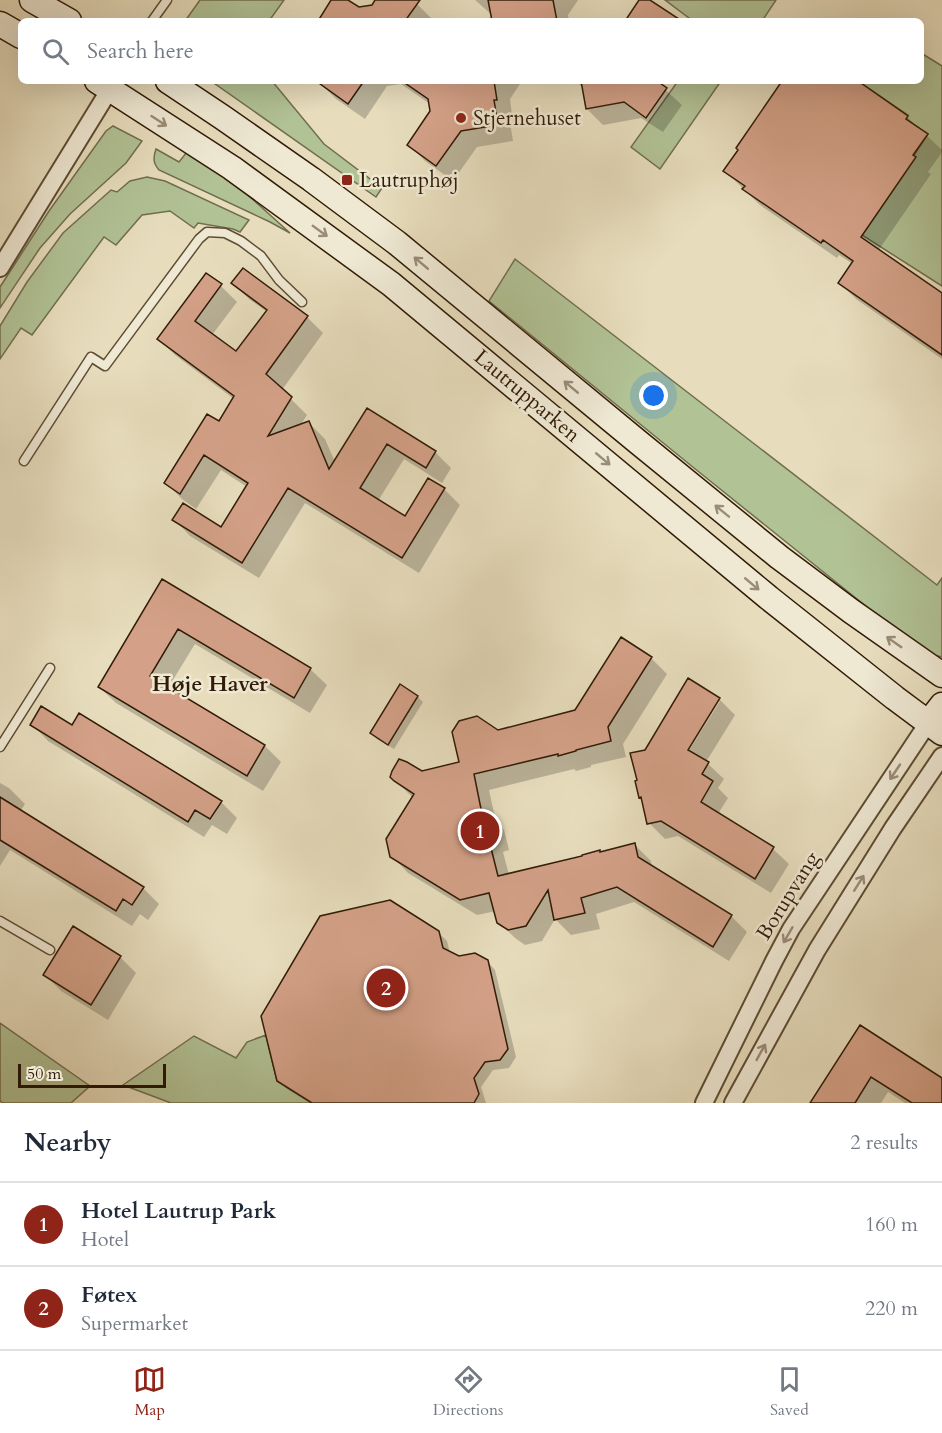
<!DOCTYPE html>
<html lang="en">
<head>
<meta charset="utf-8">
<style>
  body { margin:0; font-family:Cardo,serif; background:#f2f2f3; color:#1f2937 }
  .scale { position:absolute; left:18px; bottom:15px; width:148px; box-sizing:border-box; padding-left:6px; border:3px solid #311b07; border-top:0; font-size:16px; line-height:21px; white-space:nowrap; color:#311b07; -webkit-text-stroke:4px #efe9d4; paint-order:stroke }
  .you { position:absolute; left:654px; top:396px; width:21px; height:21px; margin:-15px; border:4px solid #fff; border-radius:50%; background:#1a73e8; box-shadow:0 0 0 9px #1a73e833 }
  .badge { display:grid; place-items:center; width:39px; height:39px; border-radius:50%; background:#8f2418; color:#fff; font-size:20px; font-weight:700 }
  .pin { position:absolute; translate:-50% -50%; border:3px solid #fff; box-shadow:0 2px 6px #0006 }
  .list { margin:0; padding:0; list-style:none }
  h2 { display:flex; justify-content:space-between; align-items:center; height:78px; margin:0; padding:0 24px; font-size:26px }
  h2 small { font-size:20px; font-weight:400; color:#747a83 }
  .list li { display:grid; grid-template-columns:39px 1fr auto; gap:18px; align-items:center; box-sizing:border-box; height:84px; padding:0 24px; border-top:2px solid #e0e1e3 }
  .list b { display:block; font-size:22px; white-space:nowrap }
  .list p { margin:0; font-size:20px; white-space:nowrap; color:#747a83 }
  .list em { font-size:20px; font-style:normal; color:#747a83 }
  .icon { flex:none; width:33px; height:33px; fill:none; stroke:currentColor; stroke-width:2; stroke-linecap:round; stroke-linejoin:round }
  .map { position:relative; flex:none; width:942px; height:1103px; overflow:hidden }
  .search { position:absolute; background:#fff; box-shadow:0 6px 24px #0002; left:18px; right:18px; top:18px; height:66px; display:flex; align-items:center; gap:15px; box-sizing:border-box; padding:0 21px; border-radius:9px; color:#747a83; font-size:22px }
  .sheet { height:246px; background:#fff }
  nav { display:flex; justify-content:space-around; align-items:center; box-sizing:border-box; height:84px; border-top:2px solid #e0e1e3; background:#fff; font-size:16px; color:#747a83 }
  nav a { display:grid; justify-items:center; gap:3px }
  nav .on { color:#8f2418 }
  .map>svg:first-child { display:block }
  .green { fill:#b1c295; stroke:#716e4e; stroke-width:1.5 }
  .shadow { fill:#0003; fill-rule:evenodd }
  .building { fill:#d4a188; stroke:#311b07; stroke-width:1.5 }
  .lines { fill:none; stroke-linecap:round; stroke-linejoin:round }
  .lane-casing { stroke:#5e4c34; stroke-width:11 }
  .street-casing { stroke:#5e4c34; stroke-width:20 }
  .secondary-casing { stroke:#311b07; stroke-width:27 }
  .lane { stroke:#efe9d4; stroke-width:8 }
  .street { stroke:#efe9d4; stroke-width:16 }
  .secondary { stroke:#efe9d4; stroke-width:24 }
  .oneway { stroke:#9a8c78 }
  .poi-dot { fill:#8f2418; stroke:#efe9d4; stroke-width:2 }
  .labels { text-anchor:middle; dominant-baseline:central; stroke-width:5; stroke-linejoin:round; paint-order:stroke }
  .poi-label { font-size:21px; fill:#311b07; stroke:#efe9d4; text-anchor:start }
  .street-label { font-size:21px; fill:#311b07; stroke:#efe9d4 }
  .neighbourhood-label { font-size:22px; font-weight:bold; fill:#311b07; stroke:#efe9d4 }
</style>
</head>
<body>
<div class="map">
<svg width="942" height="1103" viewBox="0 0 942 1103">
  <rect width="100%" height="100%" fill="#e7ddbd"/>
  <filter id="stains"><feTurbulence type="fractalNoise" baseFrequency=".00333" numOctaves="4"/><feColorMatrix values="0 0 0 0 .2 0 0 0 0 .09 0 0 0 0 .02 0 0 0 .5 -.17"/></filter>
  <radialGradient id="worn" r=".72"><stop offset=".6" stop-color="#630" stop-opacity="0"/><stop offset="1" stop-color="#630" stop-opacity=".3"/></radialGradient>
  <path class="green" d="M200,0H284L269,21H185Z
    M665,0H776L762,21H693Z
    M921,53L942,66V286L862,235L928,134L906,119L908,115L858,81H921Z
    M211,81H272L324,144L382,188L376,197Z
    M678,81H721L660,169L631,147Z
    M113,126L142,141L126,163L70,214L40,248L0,308V287L49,211L106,131Z
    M156,149L179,162L187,152L238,186L290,233L270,222L159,170C153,163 153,158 156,149Z
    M147,177L165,181L249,220L240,232L233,229L198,223L194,228L170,211L142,215L116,245L104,237L32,335L21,328L0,359V326L27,282L63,233L111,190L117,192L130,181Z
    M515,259L937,585L942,578V657L923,652L694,468L489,301Z
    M0,1023L90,1086L71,1103H3L0,1101Z
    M266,1035L277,1081L312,1103H171L123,1085L194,1036L236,1058L247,1042Z"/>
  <path class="shadow" d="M333,0H345L358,9L373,6L377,0H410L417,4L433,20L318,21Z
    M475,0H578L568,15L569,21H493L492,15Z
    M321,81H522L510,99L512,115L509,116L513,141L477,147L453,181L425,161L409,145L432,112L430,104L401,84L387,86L365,119L336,99L320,83Z
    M578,81H659V84L682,105L663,132L641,118L603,125L587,109L584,89L579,84Z
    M783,81H856L907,117L942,150V152L928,172L931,174L878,251L942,295V359L856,299L840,283L853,264L839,255L837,258L760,205L725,171Z
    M243,270L307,317L323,333L282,390L307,415L300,426L309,423L325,439L335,462L367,410L435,452L451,468L442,483L404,459L378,501L405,518L444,489L460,505L419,573L305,503L259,578L190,536L174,519L222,529L247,487L221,470L196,509L182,499L166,483L219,423L234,399L175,355L159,339L221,286L237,302L212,335L237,353L267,312L249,299L233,283Z
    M162,581L310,669L327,685L310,713L195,644L168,688L265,746L281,762L263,791L116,703L99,687Z
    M651,658L667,674L623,744L626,757L591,765V767L576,771L574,769L489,790L496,822L504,830L509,850L503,852L509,875L635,845L651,861L652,868L731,916L747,932L729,961L634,902L596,914L600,929L571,935L555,919L542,941L525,945L515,938L499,922L496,911L477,915L408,873L392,856L413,798L392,777L422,772L461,763L498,731L576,711Z
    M401,686L418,697L423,702L394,749L377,739L372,733Z
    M719,699L735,715L706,762L724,779L718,788L728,798L718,814L773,849L789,864L771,893L678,836L665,839L649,823L643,800L640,797L646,751ZM716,701H720L685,757L683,755Z
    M32,724L72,727L221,802L237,818L227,834L212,825L204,837L48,741Z
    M0,783L9,788L25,804L20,812L143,888L159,904L148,920L140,914L132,926L10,850L0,866Z
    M438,932L447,941L450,953L459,958L487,961L495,970L516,1057L509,1068L493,1070L481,1087L486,1103H310L287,1089L279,1080Z
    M120,957L136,973L108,1020L61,991L45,975Z
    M860,1027L942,1079V1103H905L888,1092L881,1103H812Z"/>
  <path class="building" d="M331,0H348L359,7L372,5L375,0H420L405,21H318Z
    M488,0H553L557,21H492Z
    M639,0H650L682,21H625Z
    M316,81H364L348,104Z
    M402,81H494L497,100H494L498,125L461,131L436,166L407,145L430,111L428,99Z
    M581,81H657L667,88L646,118L624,102L586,109Z
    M782,81H858L908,116L906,119L928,134L913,155L916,157L861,237L942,293V355L838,283L853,261L823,240L821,243L742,189L745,186L723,171L738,150L736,148Z
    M243,268L308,316L266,374L292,397L268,436L309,421L329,469L367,408L436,451L426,468L387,444L360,488L405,516L428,478L445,488L402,558L288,488L242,563L172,520L183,503L221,527L248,483L204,455L180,494L164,483L207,414L219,421L234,396L157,339L206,273L222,284L195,321L236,351L267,310L231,283Z
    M162,579L311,668L294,698L178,629L150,676L265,745L247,776L98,687Z
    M621,637L652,657L608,727L611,741L576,750V751L558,756V754L474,774L482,814L488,812L494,835L488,836L498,876L582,856V855L600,850V852L635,843L638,857L732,915L713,947L617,887L581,898L585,913L554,920L548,890L526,926L508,930L497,923L489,893L460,900L390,857L386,839L414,794L394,781L390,777L392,771L399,759L407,762L422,771L459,762L452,732L459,721L477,716L498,730L575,710Z
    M688,678L720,698L688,750L709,762L702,774L713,781L701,802L774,847L755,879L661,821L647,824L641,797L639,798L635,781L637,780L630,753L645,750Z
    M400,684L418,696L388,745L370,733Z
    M41,706L72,725L79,713L222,801L210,819L195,810L188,822L30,725Z
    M0,797L144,887L132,905L123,899L116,911L0,840Z
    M390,900L439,931L443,948L459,956L475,953L488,960L508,1049L500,1060L485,1062L474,1078L479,1094L474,1103H312L277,1081L261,1016L320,916Z
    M73,926L121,956L91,1005L43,975Z
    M860,1025L942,1078V1103H912L871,1077L855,1103H810Z"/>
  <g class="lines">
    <g class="lane-casing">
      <path id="lane" d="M152,21L167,0
        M24,461L91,357L105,366L199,239L207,232L225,233L241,241L261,256L279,280L302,302
        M0,747L50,668
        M0,921L50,950"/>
    </g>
    <g class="street-casing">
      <path id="street" d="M0,268L110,89
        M704,1103L774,961L791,929L928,723
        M733,1103L817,950L893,828L942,756"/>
    </g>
    <g class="secondary-casing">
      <path id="secondary" d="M32,0L69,21
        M0,24L21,36
        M97,81L232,168L391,284L769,598L895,698L942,733
        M168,81L222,117L311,179L397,243L638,442L779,557L851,611L942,675
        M928,723L942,705"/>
    </g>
    <use href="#lane" class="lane"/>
    <use href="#street" class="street"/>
    <use href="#secondary" class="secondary"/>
  </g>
  <defs><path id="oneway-shaft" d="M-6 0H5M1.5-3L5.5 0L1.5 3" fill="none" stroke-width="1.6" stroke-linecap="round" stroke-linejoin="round" transform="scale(1.5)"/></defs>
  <g class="oneway">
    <use href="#oneway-shaft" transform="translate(159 121) rotate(33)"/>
    <use href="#oneway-shaft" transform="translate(320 231) rotate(36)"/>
    <use href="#oneway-shaft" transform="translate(421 263) rotate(-140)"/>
    <use href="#oneway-shaft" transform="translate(571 387) rotate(-140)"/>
    <use href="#oneway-shaft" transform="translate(603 459) rotate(40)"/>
    <use href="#oneway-shaft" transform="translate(722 511) rotate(-141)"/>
    <use href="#oneway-shaft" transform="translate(752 584) rotate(40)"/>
    <use href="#oneway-shaft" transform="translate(894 642) rotate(-145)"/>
    <use href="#oneway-shaft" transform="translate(895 772) rotate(124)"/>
    <use href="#oneway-shaft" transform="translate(859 883) rotate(-58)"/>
    <use href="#oneway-shaft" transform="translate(788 935) rotate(120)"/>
    <use href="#oneway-shaft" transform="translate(761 1052) rotate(-61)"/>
  </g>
  <g class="poi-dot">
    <circle cx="461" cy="118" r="6"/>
    <rect x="341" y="174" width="12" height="12" rx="3"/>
  </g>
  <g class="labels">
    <g class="poi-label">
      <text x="473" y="118">Stjernehuset</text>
      <text x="359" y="180">Lautruphøj</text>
    </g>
    <g class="street-label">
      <text transform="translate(527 396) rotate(40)">Lautrupparken</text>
      <text transform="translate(788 896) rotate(-58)">Borupvang</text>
    </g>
    <g class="neighbourhood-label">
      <text x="210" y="684">Høje Haver</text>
    </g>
  </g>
  <rect width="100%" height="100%" filter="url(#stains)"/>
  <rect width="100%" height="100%" fill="url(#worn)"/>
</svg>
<div class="scale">50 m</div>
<div class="you"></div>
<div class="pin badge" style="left:480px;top:831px">1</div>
<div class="pin badge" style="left:386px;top:988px">2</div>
<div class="search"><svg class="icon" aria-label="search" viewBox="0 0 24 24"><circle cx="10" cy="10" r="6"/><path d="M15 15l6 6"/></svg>Search here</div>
</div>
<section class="sheet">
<h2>Nearby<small>2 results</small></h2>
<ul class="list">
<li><span class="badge">1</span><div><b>Hotel Lautrup Park</b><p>Hotel</p></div><em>160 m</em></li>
<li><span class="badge">2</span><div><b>Føtex</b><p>Supermarket</p></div><em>220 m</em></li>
</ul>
</section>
<nav>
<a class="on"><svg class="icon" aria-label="map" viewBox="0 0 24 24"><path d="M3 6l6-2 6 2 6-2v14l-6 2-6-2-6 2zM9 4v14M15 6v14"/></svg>Map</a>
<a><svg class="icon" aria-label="directions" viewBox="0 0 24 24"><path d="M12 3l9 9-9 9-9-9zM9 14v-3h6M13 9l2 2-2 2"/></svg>Directions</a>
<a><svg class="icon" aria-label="saved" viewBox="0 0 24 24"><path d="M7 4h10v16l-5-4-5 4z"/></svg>Saved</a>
</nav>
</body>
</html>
